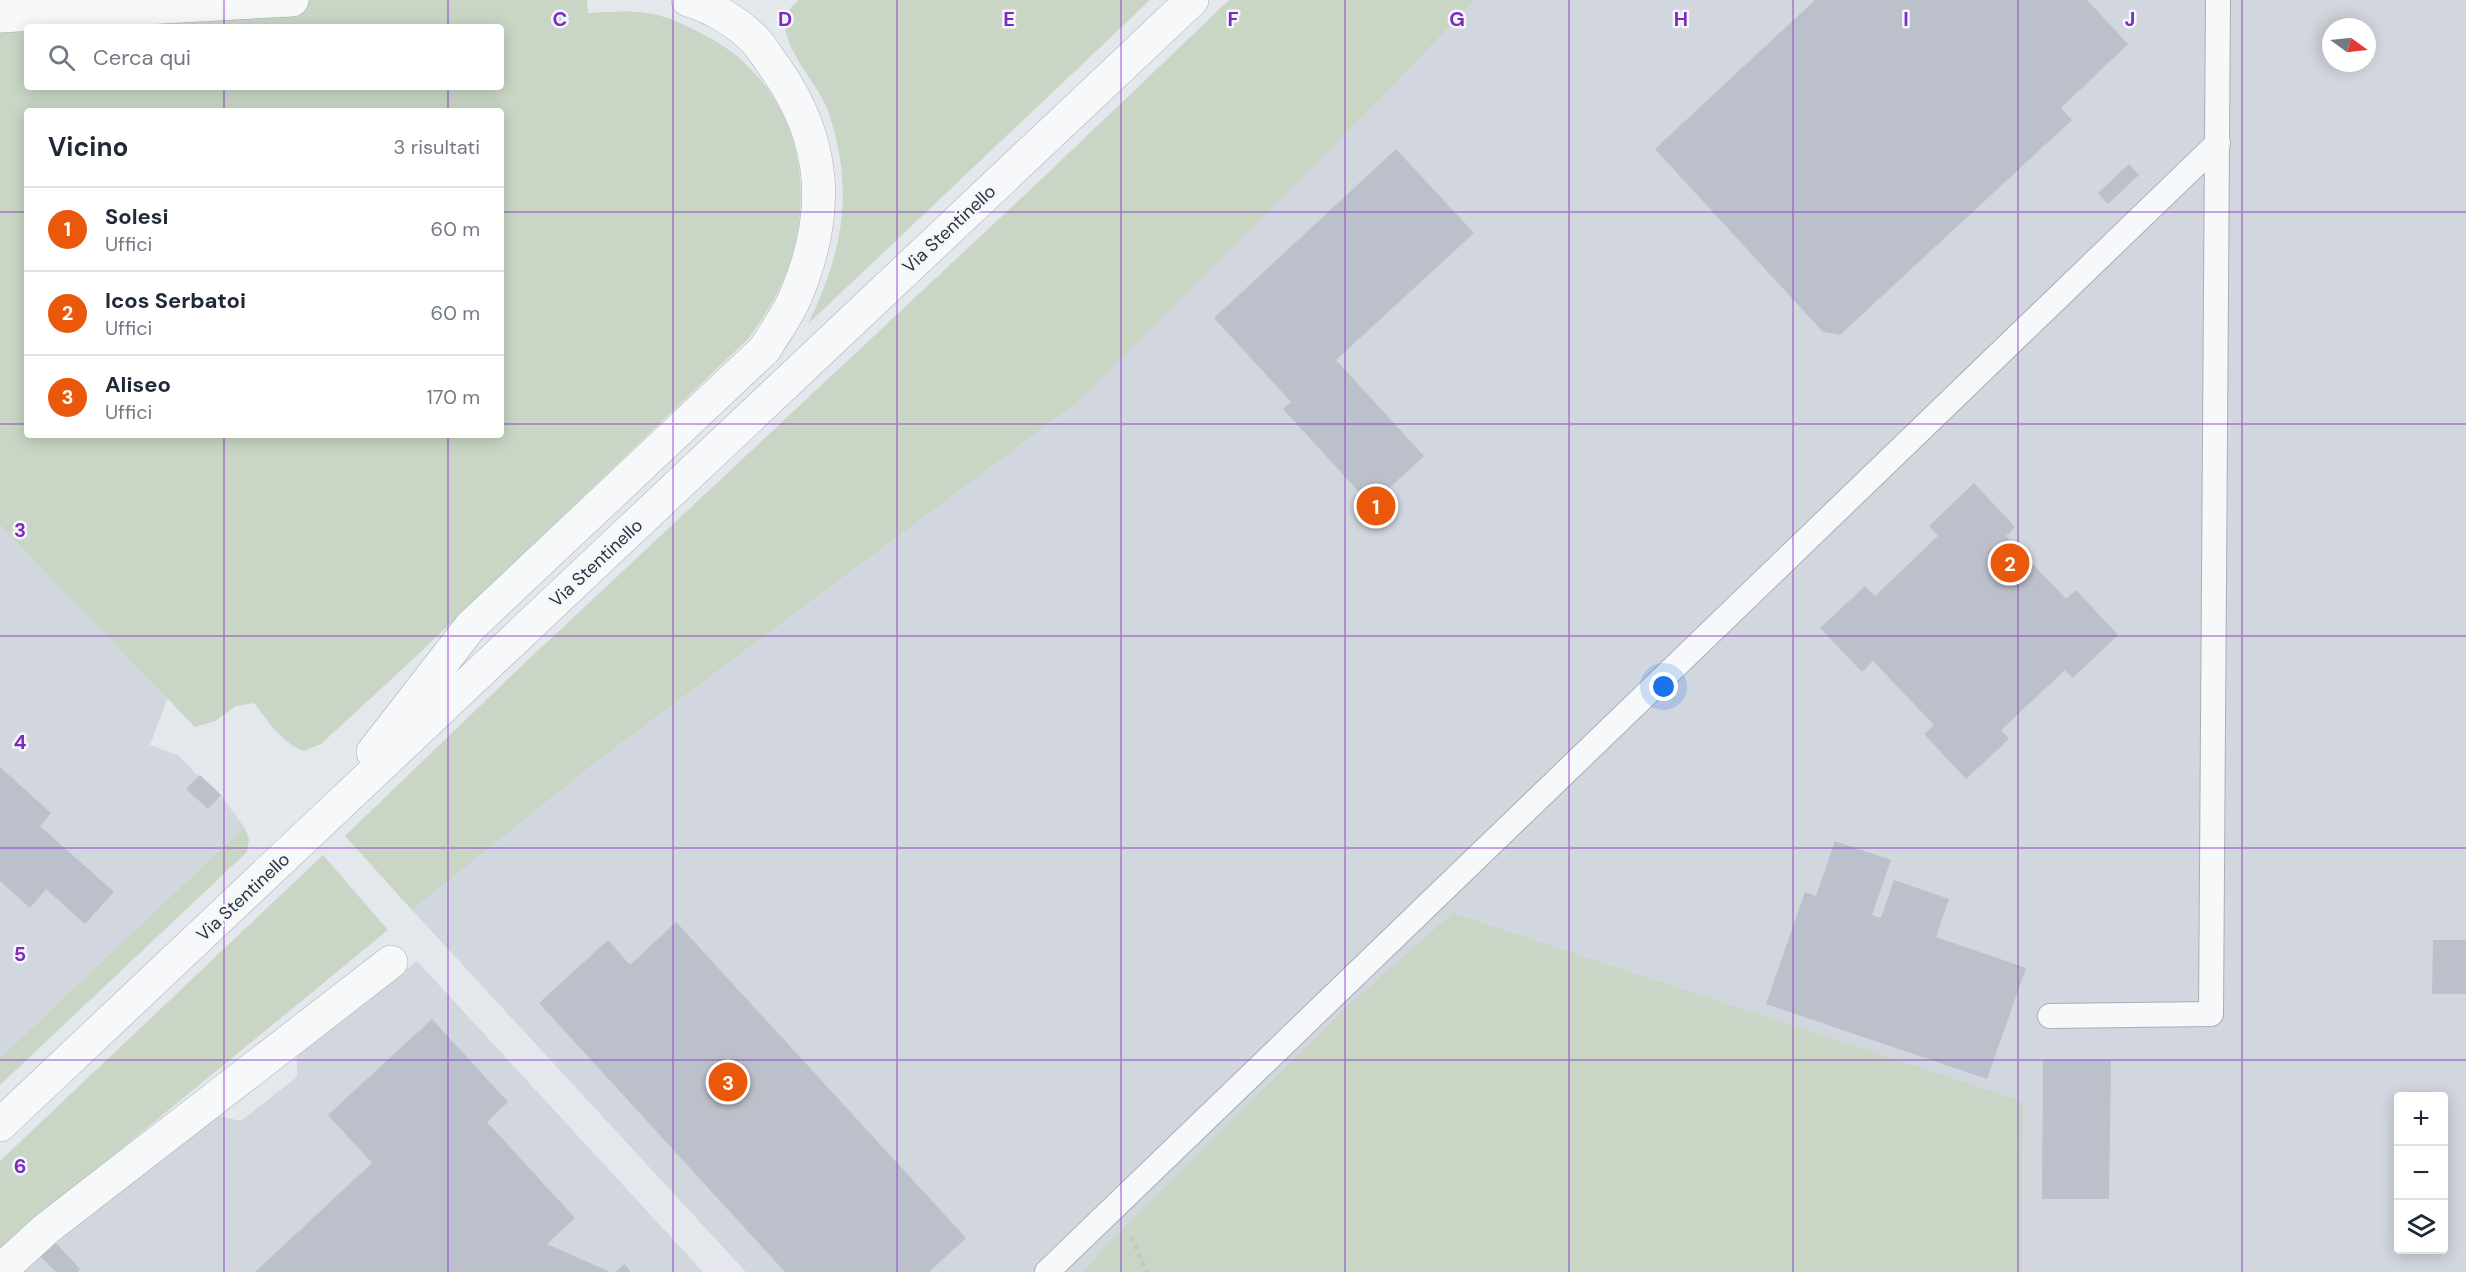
<!DOCTYPE html>
<html lang="it">
<head>
<meta charset="utf-8">
<style>
  body { margin:0; font-family:"DM Sans",sans-serif; background:#f2f2f3; color:#1f2937 }
  .controls { position:absolute; right:18px; bottom:18px; display:grid; overflow:hidden; border-radius:6px; box-shadow:0 3px 15px #0003 }
  .controls button { width:54px; height:54px; display:grid; place-items:center; padding:0; border:0; border-bottom:2px solid #e0e1e3; background:#fff; color:#1f2937; font:30px sans-serif }
  .compass { position:absolute; left:2322px; top:18px; width:54px; height:54px; border-radius:50%; background:#fff; box-shadow:0 3px 15px #0003; rotate:105deg }
  .you { position:absolute; left:1664px; top:687px; width:21px; height:21px; margin:-15px; border:4px solid #fff; border-radius:50%; background:#1a73e8; box-shadow:0 0 0 9px #1a73e833 }
  .badge { display:grid; place-items:center; width:39px; height:39px; border-radius:50%; background:#ea580c; color:#fff; font-size:20px; font-weight:700 }
  .pin { position:absolute; translate:-50% -50%; border:3px solid #fff; box-shadow:0 2px 6px #0006 }
  .list { margin:0; padding:0; list-style:none }
  h2 { display:flex; justify-content:space-between; align-items:center; height:78px; margin:0; padding:0 24px; font-size:26px }
  h2 small { font-size:20px; font-weight:400; color:#747a83 }
  .list li { display:grid; grid-template-columns:39px 1fr auto; gap:18px; align-items:center; box-sizing:border-box; height:84px; padding:0 24px; border-top:2px solid #e0e1e3 }
  .list b { display:block; font-size:22px; white-space:nowrap }
  .list p { margin:0; font-size:20px; white-space:nowrap; color:#747a83 }
  .list em { font-size:20px; font-style:normal; color:#747a83 }
  .icon { flex:none; width:33px; height:33px; fill:none; stroke:currentColor; stroke-width:2; stroke-linecap:round; stroke-linejoin:round }
  .map { position:relative; flex:none; width:2466px; height:1272px; overflow:hidden }
  .search { position:absolute; background:#fff; box-shadow:0 3px 15px #0003; left:24px; top:24px; width:480px; height:66px; display:flex; align-items:center; gap:15px; box-sizing:border-box; padding:0 21px; border-radius:6px; color:#747a83; font-size:22px }
  .panel { position:absolute; background:#fff; box-shadow:0 3px 15px #0003; left:24px; top:108px; width:480px; height:330px; border-radius:6px }
  .map>svg:first-child { display:block }
  .built { fill:#d2d6de; fill-rule:evenodd }
  .green { fill:#c9d6c5; fill-rule:evenodd }
  .building { fill:#bbc0ca }
  .lines { fill:none; stroke-linecap:round; stroke-linejoin:round }
  .service-casing { stroke:#a9aeb7; stroke-width:26 }
  .minor-casing { stroke:#a9aeb7; stroke-width:34 }
  .path { stroke:#c2c5cb; stroke-width:4; stroke-dasharray:4.5 4.5; stroke-linecap:butt }
  .service { stroke:#f7f8fa; stroke-width:24 }
  .minor { stroke:#f7f8fa; stroke-width:33 }
  .grid { fill:none; stroke:#7b2cbf; stroke-width:1.5; stroke-opacity:0.55 }
  .labels { text-anchor:middle; dominant-baseline:central; stroke-width:5; stroke-linejoin:round; paint-order:stroke }
  .street-label { font-size:18px; fill:#2b3445; stroke:#f4f6f9 }
  .grid-label { font-size:20px; text-anchor:middle; font-weight:bold; fill:#7b2cbf; stroke:#f4f6f9; stroke-width:5; stroke-linejoin:round; paint-order:stroke }
</style>
</head>
<body>
<div class="map">
<svg width="2466" height="1272" viewBox="0 0 2466 1272">
  <rect width="100%" height="100%" fill="#e4e7ec"/>
  <path class="built" d="M1475,0H2466V1272H2022L2023,1102L1341,1012L1125,1226L1082,1272H746L412,910L591,766L1079,401L1392,87ZM2331,27H2367V63H2331ZM2398,1096H2444V1250H2398Z
    M0,525L168,697L150,745L179,756L198,776L200,775L221,795L244,827L0,1058Z
    M417,961L703,1272H23L55,1242L219,1116L241,1121L297,1077V1055Z"/>
  <path class="green" d="M0,0H587L588,13C608,12 628,10 647,13C669,16 692,28 710,38C794,85 819,180 788,268C779,294 764,317 748,339L410,662L321,744L303,751C280,741 269,722 254,703L236,706L215,721L195,727L0,525ZM27,27H501V87H27ZM27,111H501V435H27Z
    M799,0H1150L808,324C843,252 855,190 828,111C818,80 759,28 799,0Z
    M1229,0H1475L1392,87L1079,401L591,766L412,910L345,836L513,674L1048,173Z
    M244,827L249,839L247,852L0,1085V1058Z
    M323,855L388,930L37,1218L0,1251V1161Z
    M1453,913L2023,1102L2022,1272H1082L1125,1226L1341,1012Z"/>
  <path class="building" d="M1815,0H2087L2128,44L2061,108L2072,120L1840,335L1823,332L1655,149Z
    M1396,149L1474,233L1336,360L1424,456L1371,505L1283,409L1291,402L1214,318Z
    M2129,164L2139,175L2108,204L2098,193Z
    M1974,483L2015,527L2006,536L2066,599L2076,590L2118,635L2073,678L2065,670L2001,730L2009,739L1966,779L1924,734L1934,725L1873,661L1862,672L1820,628L1865,586L1875,596L1938,536L1929,526Z
    M0,767L51,813L40,826L114,892L85,924L46,889L30,908L0,881Z
    M200,775L221,795L208,809L186,789Z
    M1835,841L1891,860L1872,915L1881,918L1894,880L1949,899L1936,937L2026,968L1987,1079L1766,1004L1805,892L1816,896Z
    M676,922L966,1238L929,1272H785L539,1003L608,940L630,965Z
    M2433,940H2466V994H2432Z
    M432,1019L508,1102L487,1122L575,1218L547,1244L610,1272H255L372,1163L328,1115Z
    M2043,1060H2111L2109,1199H2042Z
    M55,1242L80,1269L78,1272H56L40,1256Z
    M624,1264L631,1272H616Z"/>
  <g class="lines">
    <g class="service-casing">
      <path id="service" d="M2050,1016L2211,1014L2218,0
        M1047,1272L2218,143"/>
    </g>
    <g class="minor-casing">
      <path id="minor" d="M0,16L292,0
        M373,752L470,627L765,349C775,332 787,316 795,298C830,216 828,143 776,69C769,60 763,48 754,39C737,22 712,7 688,0
        M0,1125L1192,0
        M0,1271L46,1229L391,962"/>
    </g>
    <path class="path" d="M1131,1237L1147,1272"/>
    <use href="#service" class="service"/>
    <use href="#minor" class="minor"/>
  </g>
  <path class="grid" d="M224,0V27M448,0V27M673,0V1272M897,0V1272M1121,0V1272M1345,0V1272M1569,0V1272M1793,0V1272M2018,0V1272M2242,0V1272M224,87V111M448,87V111M0,212H27M501,212H2466M0,424H27M501,424H2466M224,435V1272M448,435V1272M0,636H2466M0,848H2466M0,1060H2466"/>
  <g class="labels">
    <g class="street-label">
      <text transform="translate(949 229) rotate(-43)">Via Stentinello</text>
      <text transform="translate(596 563) rotate(-43)">Via Stentinello</text>
      <text transform="translate(243 897) rotate(-43)">Via Stentinello</text>
    </g>
  </g>
  <g class="grid-label">
    <text x="560" y="26">C</text>
    <text x="785" y="26">D</text>
    <text x="1009" y="26">E</text>
    <text x="1233" y="26">F</text>
    <text x="1457" y="26">G</text>
    <text x="1681" y="26">H</text>
    <text x="1906" y="26">I</text>
    <text x="2130" y="26">J</text>
    <text x="20" y="537">3</text>
    <text x="20" y="749">4</text>
    <text x="20" y="961">5</text>
    <text x="20" y="1173">6</text>
  </g>
</svg>
<div class="controls">
<button>+</button>
<button>−</button>
<button><svg class="icon" aria-label="layers" viewBox="0 0 24 24"><path d="M12 4l9 5-9 5-9-5zM3 14l9 5 9-5"/></svg></button>
</div>
<svg class="compass" viewBox="-18 -18 36 36"><path d="M0-13l5 13h-10z" fill="#e53935"/><path d="M0 13l5-13h-10z" fill="#747a83"/></svg>
<div class="you"></div>
<div class="pin badge" style="left:1376px;top:506px">1</div>
<div class="pin badge" style="left:2010px;top:563px">2</div>
<div class="pin badge" style="left:728px;top:1082px">3</div>
<div class="search"><svg class="icon" aria-label="search" viewBox="0 0 24 24"><circle cx="10" cy="10" r="6"/><path d="M15 15l6 6"/></svg>Cerca qui</div>
<section class="panel">
<h2>Vicino<small>3 risultati</small></h2>
<ul class="list">
<li><span class="badge">1</span><div><b>Solesi</b><p>Uffici</p></div><em>60 m</em></li>
<li><span class="badge">2</span><div><b>Icos Serbatoi</b><p>Uffici</p></div><em>60 m</em></li>
<li><span class="badge">3</span><div><b>Aliseo</b><p>Uffici</p></div><em>170 m</em></li>
</ul>
</section>
</div>
</body>
</html>
